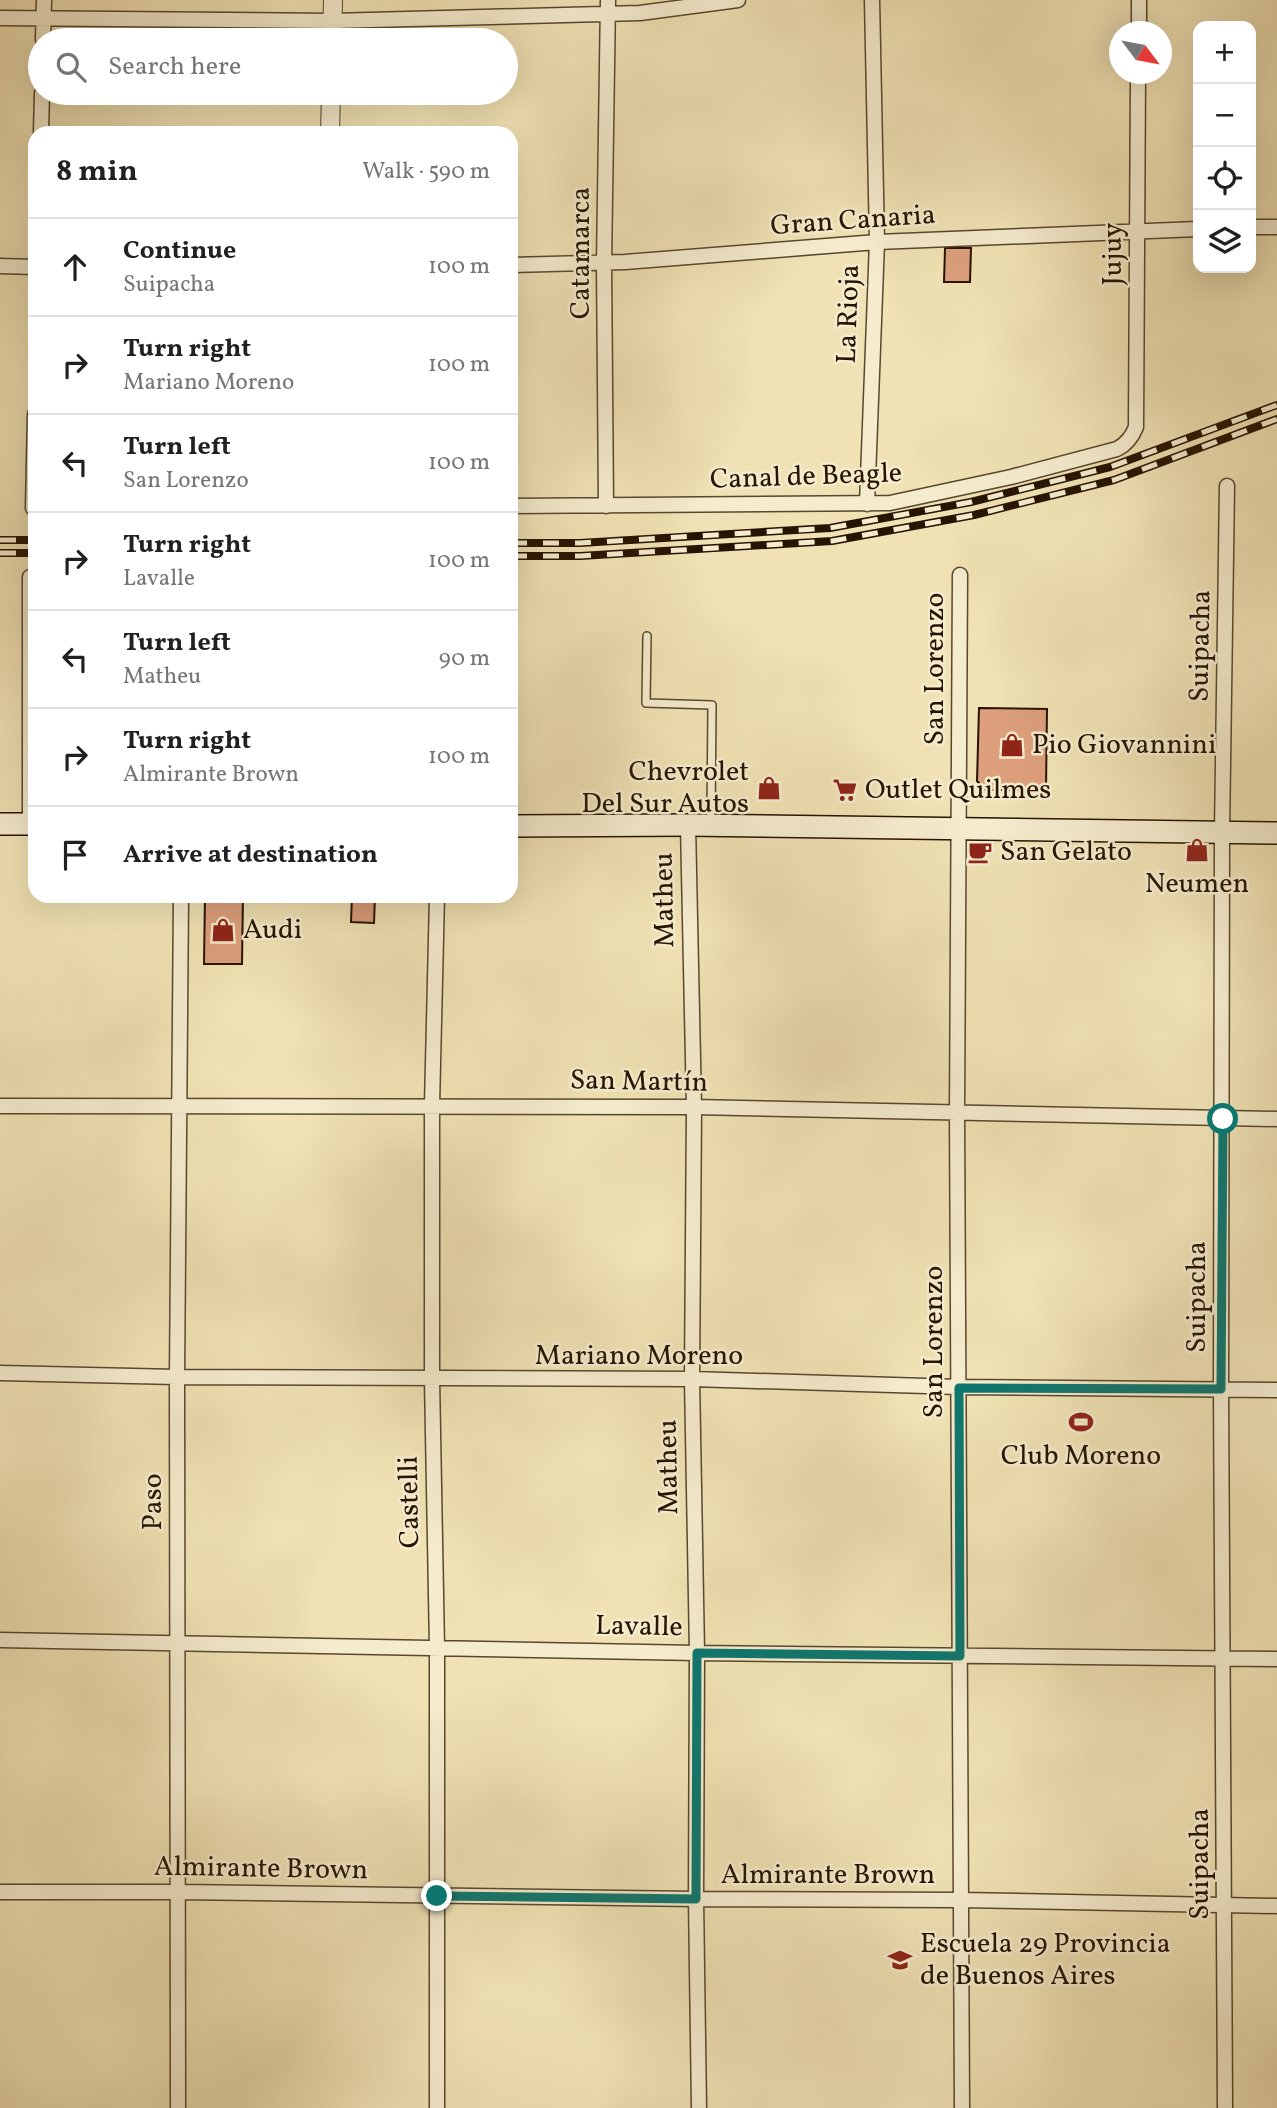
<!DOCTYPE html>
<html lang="en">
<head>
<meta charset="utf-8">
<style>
  body { margin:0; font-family:Vollkorn,serif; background:#f6f6f6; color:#202124 }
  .controls { position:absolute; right:21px; top:21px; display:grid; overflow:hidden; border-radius:14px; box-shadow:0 7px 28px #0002 }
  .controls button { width:63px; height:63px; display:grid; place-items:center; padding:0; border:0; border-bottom:2px solid #e0e0e0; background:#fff; color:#202124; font:35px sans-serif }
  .compass { position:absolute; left:1109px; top:21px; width:63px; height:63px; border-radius:50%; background:#fff; box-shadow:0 7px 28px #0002; rotate:122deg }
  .stop { position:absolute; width:21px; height:21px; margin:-16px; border:5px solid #0f766e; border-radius:50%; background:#fff }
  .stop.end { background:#0f766e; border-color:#fff; box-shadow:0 2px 7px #0008 }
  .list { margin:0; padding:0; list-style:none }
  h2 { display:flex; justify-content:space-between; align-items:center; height:91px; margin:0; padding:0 28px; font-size:30px }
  h2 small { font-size:23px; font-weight:400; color:#757577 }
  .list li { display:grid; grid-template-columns:46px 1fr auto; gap:21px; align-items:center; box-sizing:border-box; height:98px; padding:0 28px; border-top:2px solid #e0e0e0 }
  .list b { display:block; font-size:26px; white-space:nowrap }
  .list p { margin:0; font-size:23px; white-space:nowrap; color:#757577 }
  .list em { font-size:23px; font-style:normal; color:#757577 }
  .icon { flex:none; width:38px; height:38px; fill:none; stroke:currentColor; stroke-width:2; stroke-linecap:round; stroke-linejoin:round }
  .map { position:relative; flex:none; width:1277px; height:2108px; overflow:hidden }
  .search { position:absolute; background:#fff; box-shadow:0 7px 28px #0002; left:28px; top:28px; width:490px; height:77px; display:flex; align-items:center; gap:18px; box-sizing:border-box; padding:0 24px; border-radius:38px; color:#757577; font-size:26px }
  .panel { position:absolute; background:#fff; box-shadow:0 7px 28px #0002; left:28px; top:126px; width:490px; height:777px; border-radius:21px }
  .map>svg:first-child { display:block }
  .building { fill:#dd9f7c; stroke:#261301; stroke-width:2 }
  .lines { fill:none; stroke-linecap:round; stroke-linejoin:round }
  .service-casing { stroke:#58472e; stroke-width:10 }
  .minor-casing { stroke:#58472e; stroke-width:17 }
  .tertiary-casing { stroke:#58472e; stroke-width:20 }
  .secondary-casing { stroke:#261301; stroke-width:24 }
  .service { stroke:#f5ecce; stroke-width:7 }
  .minor { stroke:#f5ecce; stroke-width:14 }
  .tertiary { stroke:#f5ecce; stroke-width:18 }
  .secondary { stroke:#f5ecce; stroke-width:21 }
  .rail-casing { stroke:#261301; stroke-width:8 }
  .rail { stroke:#f5ecce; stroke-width:5; stroke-dasharray:16; stroke-linecap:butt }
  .route { stroke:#0f766e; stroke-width:9 }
  .labels { text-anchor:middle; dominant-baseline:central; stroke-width:5; stroke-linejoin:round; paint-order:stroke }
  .street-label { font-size:28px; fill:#261301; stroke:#f5ecce }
  .poi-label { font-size:28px; fill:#261301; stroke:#f5ecce; text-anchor:start }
</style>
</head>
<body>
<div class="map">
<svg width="1277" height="2108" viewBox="0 0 1277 2108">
  <rect width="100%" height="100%" fill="#f0e2b4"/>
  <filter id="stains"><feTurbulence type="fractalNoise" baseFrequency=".00286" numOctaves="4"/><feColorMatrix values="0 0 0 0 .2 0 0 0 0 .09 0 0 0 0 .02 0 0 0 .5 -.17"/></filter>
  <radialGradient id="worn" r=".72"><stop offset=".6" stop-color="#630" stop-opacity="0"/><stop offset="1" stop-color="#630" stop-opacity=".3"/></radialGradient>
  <path class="building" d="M945,248H971L970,282H944Z
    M979,708L1047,709L1046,790H986L977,781Z
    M205,896H243L242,964H204Z
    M352,896H375L374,923L351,922Z"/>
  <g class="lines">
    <g class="service-casing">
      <path id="service" d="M647,636L646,703L712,705L711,821"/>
    </g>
    <g class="minor-casing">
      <path id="minor" d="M0,18L332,21L640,13L738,0
        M1139,32V0
        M43,40L44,0
        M41,133L42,93
        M1251,227H1277
        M511,265L625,262L877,242L1198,229
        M0,266L35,267
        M867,504L877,242L872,0
        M511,506L890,503L1011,477L1117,449C1127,444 1132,437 1136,427L1138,74
        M606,506L604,263L608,0
        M33,508L35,414
        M960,575L957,1113L962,2108
        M30,824V577
        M688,825L694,1107L692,1379L697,1653L696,1899L699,2108
        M437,896L432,1105V1379L437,1648V2108
        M0,1106L694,1107L1277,1119
        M0,1373L177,1377L692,1379L959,1387L1277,1390
        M0,1640L697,1653L1277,1659
        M0,1892H179L696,1899L961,1900L1277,1906
        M178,2108L177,1377L181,896
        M1225,2108L1221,1389L1222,832L1227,486"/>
    </g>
    <g class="tertiary-casing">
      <path id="tertiary" d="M332,40L333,0
        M330,133L331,93"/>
    </g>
    <g class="secondary-casing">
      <path id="secondary" d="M0,824H35
        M511,826L688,825L1277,833"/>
    </g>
    <use href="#service" class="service"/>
    <use href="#minor" class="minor"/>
    <use href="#tertiary" class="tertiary"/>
    <use href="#secondary" class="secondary"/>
    <g class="rail-casing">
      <path id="rail" d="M0,540H35
        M511,543H580L830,528L971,502L1110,467L1277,405
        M0,553H35
        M511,556H580L832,541L974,515L1114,480L1277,419"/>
    </g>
    <use href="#rail" class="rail"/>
  </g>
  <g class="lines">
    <path class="route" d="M437,1896L696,1899L697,1653L960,1656L959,1388L1221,1389L1223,1119"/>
  </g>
  <defs>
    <g id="shop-bare" transform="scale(1.89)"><path d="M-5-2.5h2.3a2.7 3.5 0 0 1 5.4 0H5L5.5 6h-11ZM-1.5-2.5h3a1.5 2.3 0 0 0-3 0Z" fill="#8f2418" stroke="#f5ecce" stroke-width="2.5" paint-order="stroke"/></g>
    <g id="supermarket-bare" transform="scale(1.89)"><path d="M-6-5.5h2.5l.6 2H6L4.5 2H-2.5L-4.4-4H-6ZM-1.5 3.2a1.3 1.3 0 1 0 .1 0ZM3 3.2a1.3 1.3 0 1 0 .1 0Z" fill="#8f2418" stroke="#f5ecce" stroke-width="2.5" paint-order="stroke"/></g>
    <g id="cafe-bare" transform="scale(1.89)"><path d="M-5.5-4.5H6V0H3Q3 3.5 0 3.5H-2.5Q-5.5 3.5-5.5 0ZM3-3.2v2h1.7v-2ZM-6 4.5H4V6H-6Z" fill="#8f2418" stroke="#f5ecce" stroke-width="2.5" paint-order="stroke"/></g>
    <g id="stadium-bare" transform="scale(1.89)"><path d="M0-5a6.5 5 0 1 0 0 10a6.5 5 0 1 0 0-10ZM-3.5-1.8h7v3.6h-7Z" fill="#8f2418" stroke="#f5ecce" stroke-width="2.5" paint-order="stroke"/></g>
    <g id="school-bare" transform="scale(1.89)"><path d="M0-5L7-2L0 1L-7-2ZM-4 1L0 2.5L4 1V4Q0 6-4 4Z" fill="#8f2418" stroke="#f5ecce" stroke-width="2.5" paint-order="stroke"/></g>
  </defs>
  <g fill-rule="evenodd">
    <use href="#shop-bare" x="1012" y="745"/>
    <use href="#shop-bare" x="769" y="788"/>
    <use href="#supermarket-bare" x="845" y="790"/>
    <use href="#shop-bare" x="1197" y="850"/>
    <use href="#cafe-bare" x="980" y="852"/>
    <use href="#shop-bare" x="223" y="930"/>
    <use href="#stadium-bare" x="1081" y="1422"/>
    <use href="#school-bare" x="900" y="1960"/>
  </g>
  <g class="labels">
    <g class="street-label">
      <text transform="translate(853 221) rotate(-4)">Gran Canaria</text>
      <text transform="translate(581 253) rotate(-90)">Catamarca</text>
      <text transform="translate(1113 254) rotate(-90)">Jujuy</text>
      <text transform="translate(849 314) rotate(-88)">La Rioja</text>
      <text transform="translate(806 477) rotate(-2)">Canal de Beagle</text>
      <text transform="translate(1201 646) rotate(-89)">Suipacha</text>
      <text transform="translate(935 669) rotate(-90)">San Lorenzo</text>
      <text transform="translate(665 900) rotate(-91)">Matheu</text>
      <text transform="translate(639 1082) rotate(1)">San Martín</text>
      <text transform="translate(1197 1297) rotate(-90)">Suipacha</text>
      <text transform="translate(934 1342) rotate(-90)">San Lorenzo</text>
      <text x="639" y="1356">Mariano Moreno</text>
      <text transform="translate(669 1467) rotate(-91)">Matheu</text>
      <text transform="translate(153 1502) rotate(-90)">Paso</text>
      <text transform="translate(410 1502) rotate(-91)">Castelli</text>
      <text transform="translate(639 1627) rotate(1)">Lavalle</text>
      <text transform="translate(1200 1864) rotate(-90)">Suipacha</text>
      <text transform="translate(261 1869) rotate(1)">Almirante Brown</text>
      <text x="828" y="1875">Almirante Brown</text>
    </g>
    <g class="poi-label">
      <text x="1032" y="745">Pio Giovannini</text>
      <text x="749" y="772" text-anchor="end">Chevrolet<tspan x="749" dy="32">Del Sur Autos</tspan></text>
      <text x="865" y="790">Outlet Quilmes</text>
      <text x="1000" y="852">San Gelato</text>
      <text x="1197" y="884" text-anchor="middle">Neumen</text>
      <text x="243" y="930">Audi</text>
      <text x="1081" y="1456" text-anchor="middle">Club Moreno</text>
      <text x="920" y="1944">Escuela 29 Provincia<tspan x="920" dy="32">de Buenos Aires</tspan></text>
    </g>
  </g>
  <rect width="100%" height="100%" filter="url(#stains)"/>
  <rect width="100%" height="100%" fill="url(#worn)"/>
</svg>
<div class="controls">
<button>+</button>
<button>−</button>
<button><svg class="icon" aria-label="locate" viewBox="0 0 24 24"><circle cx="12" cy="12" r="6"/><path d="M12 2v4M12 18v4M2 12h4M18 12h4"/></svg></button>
<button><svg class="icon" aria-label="layers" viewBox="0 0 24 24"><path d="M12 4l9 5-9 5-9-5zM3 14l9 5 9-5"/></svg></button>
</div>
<svg class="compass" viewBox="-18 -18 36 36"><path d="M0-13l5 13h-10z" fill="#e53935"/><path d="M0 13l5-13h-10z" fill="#757577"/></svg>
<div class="stop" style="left:1223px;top:1119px"></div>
<div class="stop end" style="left:437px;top:1896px"></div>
<div class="search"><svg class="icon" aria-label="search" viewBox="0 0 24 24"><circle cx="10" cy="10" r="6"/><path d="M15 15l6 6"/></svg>Search here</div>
<section class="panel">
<h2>8 min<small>Walk · 590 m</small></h2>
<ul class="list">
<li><svg class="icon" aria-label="ahead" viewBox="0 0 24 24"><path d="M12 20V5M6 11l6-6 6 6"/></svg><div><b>Continue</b><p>Suipacha</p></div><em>100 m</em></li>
<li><svg class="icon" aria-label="right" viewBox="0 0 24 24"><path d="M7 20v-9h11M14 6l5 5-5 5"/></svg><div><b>Turn right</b><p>Mariano Moreno</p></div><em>100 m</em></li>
<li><svg class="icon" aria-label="left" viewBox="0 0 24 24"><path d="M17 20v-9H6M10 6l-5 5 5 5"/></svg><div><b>Turn left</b><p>San Lorenzo</p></div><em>100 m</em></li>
<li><svg class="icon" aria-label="right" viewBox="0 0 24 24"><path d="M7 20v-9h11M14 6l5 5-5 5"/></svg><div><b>Turn right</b><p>Lavalle</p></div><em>100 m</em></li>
<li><svg class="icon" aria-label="left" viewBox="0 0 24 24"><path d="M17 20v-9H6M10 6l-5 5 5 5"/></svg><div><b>Turn left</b><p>Matheu</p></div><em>90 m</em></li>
<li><svg class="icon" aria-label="right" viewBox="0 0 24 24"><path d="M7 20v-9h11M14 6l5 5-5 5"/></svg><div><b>Turn right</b><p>Almirante Brown</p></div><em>100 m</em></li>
<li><svg class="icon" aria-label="arrive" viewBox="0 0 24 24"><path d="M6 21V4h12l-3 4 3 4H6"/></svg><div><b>Arrive at destination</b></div></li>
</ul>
</section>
</div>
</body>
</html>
